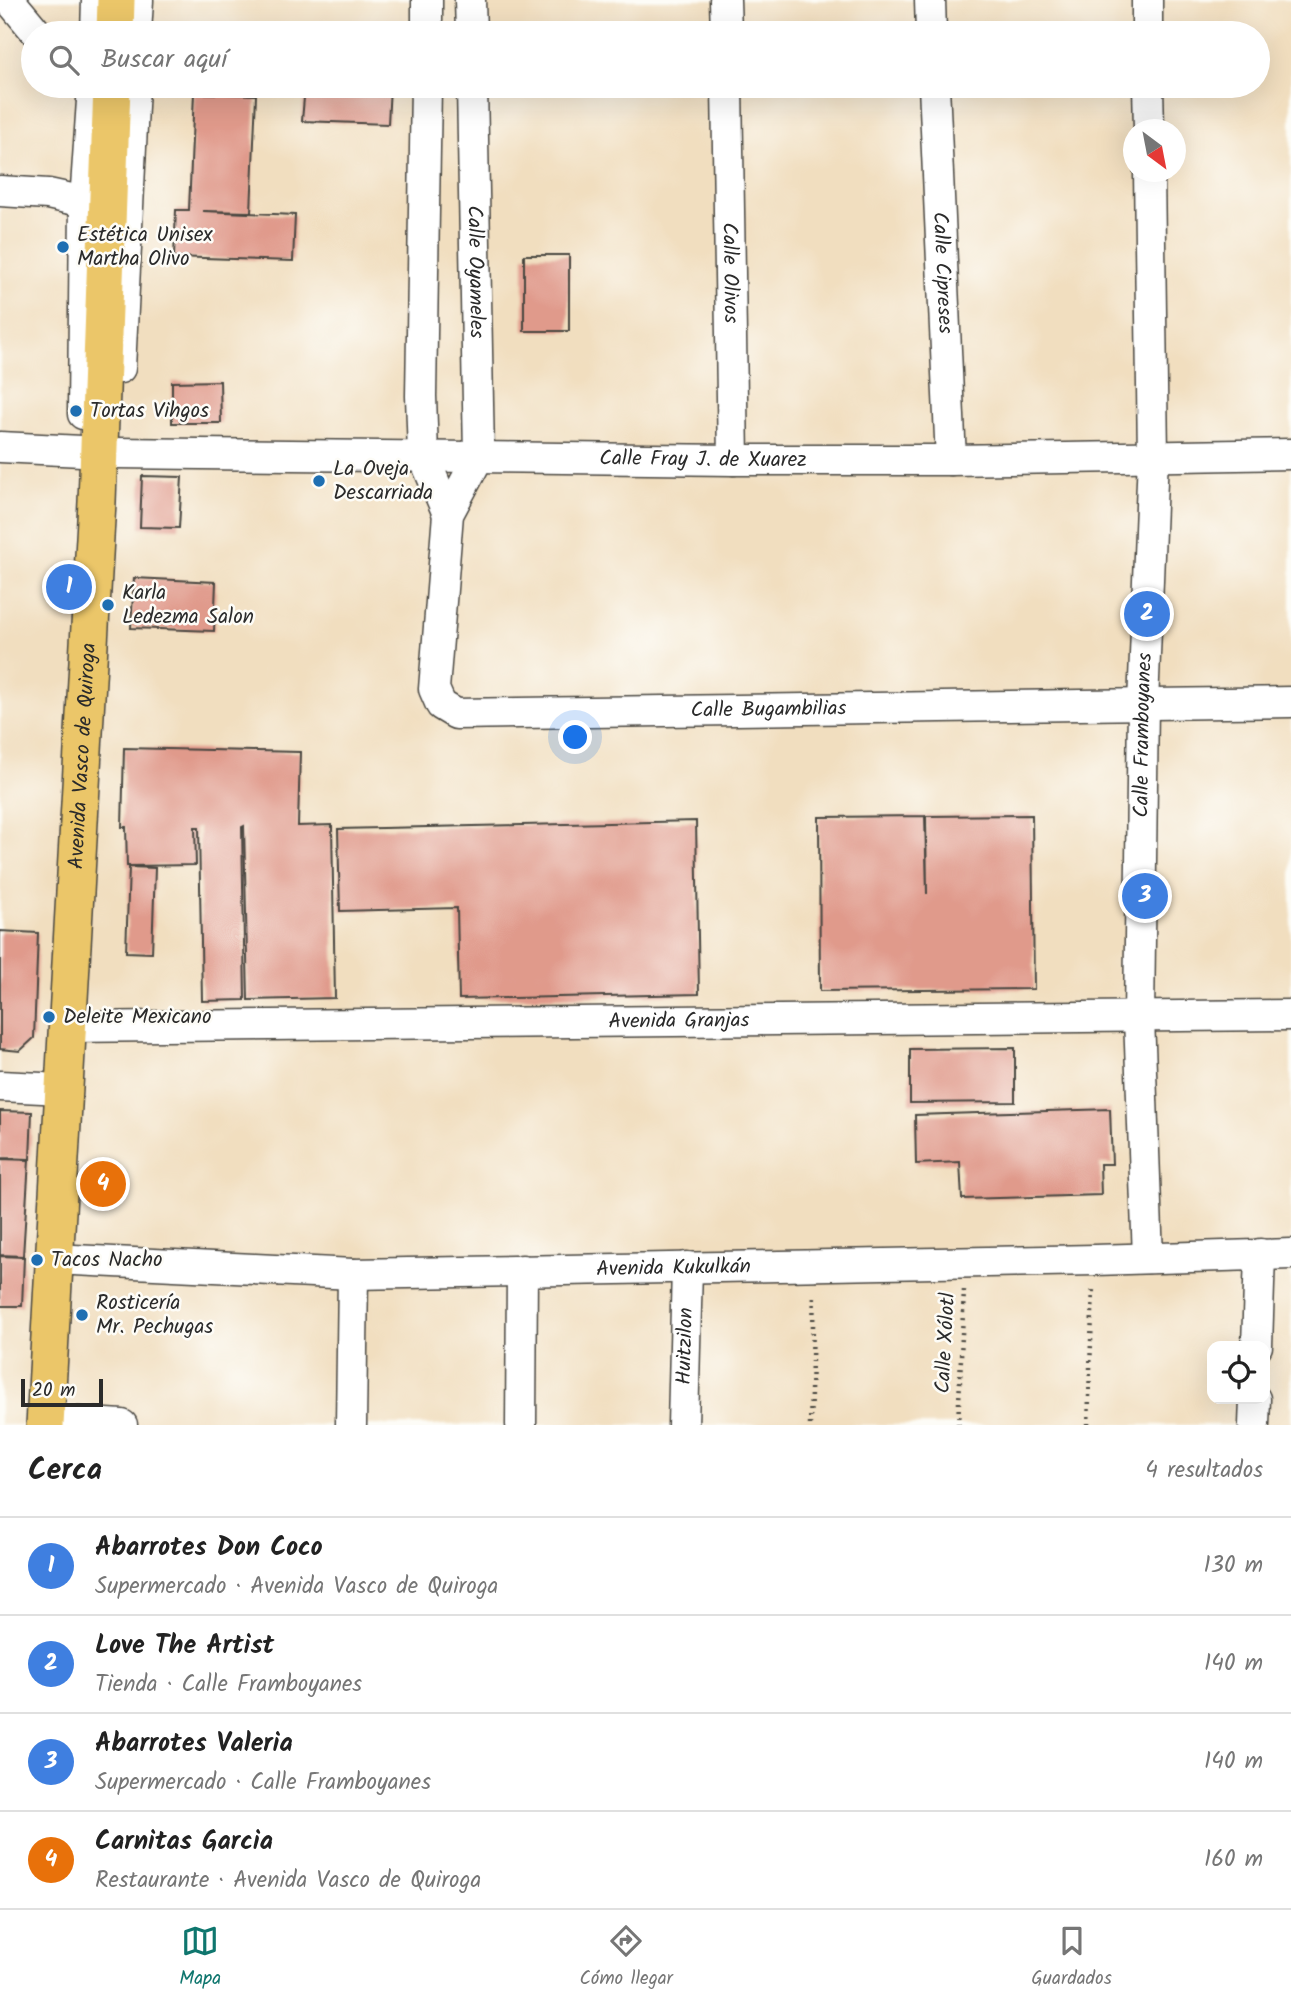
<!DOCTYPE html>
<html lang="es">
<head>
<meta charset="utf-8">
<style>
  body { margin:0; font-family:Kalam,sans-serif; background:#f2f2f2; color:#222 }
  .controls { position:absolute; right:21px; bottom:21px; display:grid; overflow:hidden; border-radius:14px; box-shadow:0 7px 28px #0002 }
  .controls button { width:63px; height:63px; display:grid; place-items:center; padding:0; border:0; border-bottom:2px solid #e0e0e0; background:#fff; color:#222; font:35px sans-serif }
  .compass { position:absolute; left:1123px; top:119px; width:63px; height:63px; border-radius:50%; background:#fff; box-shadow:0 7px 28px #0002; rotate:148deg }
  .scale { position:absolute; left:21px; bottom:18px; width:82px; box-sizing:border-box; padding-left:7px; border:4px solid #2b2b2b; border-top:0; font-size:19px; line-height:24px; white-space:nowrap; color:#2b2b2b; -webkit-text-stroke:5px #fdfcf7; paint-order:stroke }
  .you { position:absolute; left:576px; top:738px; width:24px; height:24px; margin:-18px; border:5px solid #fff; border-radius:50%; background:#1a73e8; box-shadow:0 0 0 10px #1a73e833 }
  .badge { display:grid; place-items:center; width:46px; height:46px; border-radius:50%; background:#0f766e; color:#fff; font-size:23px; font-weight:700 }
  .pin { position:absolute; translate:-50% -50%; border:4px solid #fff; box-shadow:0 2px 7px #0006 }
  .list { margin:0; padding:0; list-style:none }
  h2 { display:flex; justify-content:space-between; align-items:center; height:91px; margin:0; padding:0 28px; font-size:30px }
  h2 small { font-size:23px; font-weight:400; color:#767676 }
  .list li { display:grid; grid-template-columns:46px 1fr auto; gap:21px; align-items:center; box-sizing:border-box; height:98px; padding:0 28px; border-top:2px solid #e0e0e0 }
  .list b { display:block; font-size:26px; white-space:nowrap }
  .list p { margin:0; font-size:23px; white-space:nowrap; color:#767676 }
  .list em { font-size:23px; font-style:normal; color:#767676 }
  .icon { flex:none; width:38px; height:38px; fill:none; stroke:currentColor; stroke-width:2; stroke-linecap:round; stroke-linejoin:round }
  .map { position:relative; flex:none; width:1291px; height:1425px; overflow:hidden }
  .search { position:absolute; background:#fff; box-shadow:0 7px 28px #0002; left:21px; right:21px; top:21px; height:77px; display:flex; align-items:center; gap:18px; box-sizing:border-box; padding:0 24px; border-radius:38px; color:#767676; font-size:26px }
  .sheet { height:483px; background:#fff }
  nav { display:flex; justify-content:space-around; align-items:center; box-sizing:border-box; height:98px; border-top:2px solid #e0e0e0; background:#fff; font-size:19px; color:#767676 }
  nav a { display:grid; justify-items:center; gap:4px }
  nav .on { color:#0f766e }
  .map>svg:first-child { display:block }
  .building { fill:#e09a8b }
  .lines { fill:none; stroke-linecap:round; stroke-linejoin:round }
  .minor-casing { stroke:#494641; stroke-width:33 }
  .major-casing { stroke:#494641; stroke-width:40 }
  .path { stroke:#494641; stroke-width:4.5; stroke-dasharray:2 5; stroke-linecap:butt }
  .minor { stroke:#fff; stroke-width:30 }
  .major { stroke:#ebc669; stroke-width:37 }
  .poi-dot { fill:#1f6fb2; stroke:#fdfcf7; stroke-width:2.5 }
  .labels { text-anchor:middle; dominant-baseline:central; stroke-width:5; stroke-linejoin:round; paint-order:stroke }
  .poi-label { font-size:21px; fill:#2b2b2b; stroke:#fdfcf7; text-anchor:start }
  .street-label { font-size:21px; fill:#2b2b2b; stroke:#fdfcf7 }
</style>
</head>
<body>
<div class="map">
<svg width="1291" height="1425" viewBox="0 0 1291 1425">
  <rect width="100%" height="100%" fill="#fdfcf7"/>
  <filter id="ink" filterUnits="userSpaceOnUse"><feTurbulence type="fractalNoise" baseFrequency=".0143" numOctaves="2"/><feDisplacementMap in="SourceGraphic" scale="14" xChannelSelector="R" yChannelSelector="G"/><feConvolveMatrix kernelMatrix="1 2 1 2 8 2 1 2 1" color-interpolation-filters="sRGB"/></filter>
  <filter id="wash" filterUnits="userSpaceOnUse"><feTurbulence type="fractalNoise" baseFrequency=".00686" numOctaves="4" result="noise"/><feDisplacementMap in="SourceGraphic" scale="28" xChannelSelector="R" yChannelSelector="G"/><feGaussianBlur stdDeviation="1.57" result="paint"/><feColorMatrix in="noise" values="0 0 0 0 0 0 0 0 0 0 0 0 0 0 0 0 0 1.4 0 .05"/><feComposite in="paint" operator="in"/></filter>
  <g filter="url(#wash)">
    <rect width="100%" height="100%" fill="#f1debf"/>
    <g id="blocks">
      <path class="building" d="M305,86H390L388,124L302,121Z
        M194,93L256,95L251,212L203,211L295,215L293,261L174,257L176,210H189Z
        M524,255H569V331H524Z
        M220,381L221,423H172V382Z
        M142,476L182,477L179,528L140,527Z
        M134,578L216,582L214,631L131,628Z
        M124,748L300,752L298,826L332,825L335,998L248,1000L244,826L242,827L245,1000L202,1001L199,827H195L196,865L127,866L126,827H122Z
        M1032,815L1034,989L820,991L819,817L925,816L927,894L926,816Z
        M696,821L699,994L459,999L457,908L340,911L338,829Z
        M129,867L155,868L152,953L126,952Z
        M0,931L38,933L34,1038L20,1051L0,1049Z
        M1015,1048V1102L910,1103V1049Z
        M1110,1109L1112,1164H1100L1101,1195L962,1199L960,1162L916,1164L915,1115Z
        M0,1111L32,1112L30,1159L0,1158Z
        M0,1159L29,1160L23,1256L0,1255Z
        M0,1256L24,1257L22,1306H0Z"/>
    </g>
  </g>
  <g filter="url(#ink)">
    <use href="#blocks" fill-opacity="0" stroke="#494641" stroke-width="2"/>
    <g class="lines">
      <g class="minor-casing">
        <g id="minor">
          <path d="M470,0L471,33"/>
          <path d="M725,0L726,33"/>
          <path d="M930,0L931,33"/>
          <path d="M1147,0V33"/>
          <path d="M12,3L37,33"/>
          <path d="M96,33L97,0"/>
          <path d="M136,33L138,0"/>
          <path d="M427,33V0"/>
          <path d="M426,86L421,396L423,455L448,514"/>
          <path id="s1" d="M472,86L479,456L448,514L434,689L441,705L456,714L1291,702"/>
          <path id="s2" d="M727,86L733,460"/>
          <path id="s3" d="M934,86L951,460"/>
          <path d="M1148,86L1149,130"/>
          <path d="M0,191L48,194L85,202"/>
          <path d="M120,368L134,86"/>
          <path d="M83,414L85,202L93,86"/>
          <path d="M0,447L82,451"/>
          <path id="s4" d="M115,453L733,460H951L1291,454"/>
          <path id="s5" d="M67,1027L1291,1015"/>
          <path d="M0,1086L63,1089"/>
          <path id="s6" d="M1148,1258L1139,1018L1143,704L1153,456L1149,172"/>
          <path id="s7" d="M54,1259L353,1274L1095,1260L1291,1254"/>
          <path d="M1257,1346L1260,1254"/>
          <path d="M45,1420L122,1425"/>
          <path d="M351,1425L353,1274"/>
          <path d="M521,1425L522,1270"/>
          <path id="s8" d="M683,1425L687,1267"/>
          <path d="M1254,1425L1255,1399"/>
        </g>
      </g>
      <g class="major-casing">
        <g id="major">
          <path d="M115,33L116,0"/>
          <path id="s9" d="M45,1425L97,502L112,86"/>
        </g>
      </g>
      <path class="path" d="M810,1425L814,1293
        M958,1425L964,1290
        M1088,1425L1093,1286"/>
      <use href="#minor" class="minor"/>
      <use href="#major" class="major"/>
    </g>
  </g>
  <g class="poi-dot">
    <circle cx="63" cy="247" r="7"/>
    <circle cx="76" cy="411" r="7"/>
    <circle cx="319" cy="481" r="7"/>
    <circle cx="108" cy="605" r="7"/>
    <circle cx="49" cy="1017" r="7"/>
    <circle cx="37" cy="1260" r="7"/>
    <circle cx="82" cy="1315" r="7"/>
  </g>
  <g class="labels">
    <g class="poi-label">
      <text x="77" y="235">Estética Unisex<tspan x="77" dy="24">Martha Olivo</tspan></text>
      <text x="90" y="411">Tortas Vihgos</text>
      <text x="333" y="469">La Oveja<tspan x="333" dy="24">Descarriada</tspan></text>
      <text x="122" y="593">Karla<tspan x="122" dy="24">Ledezma Salon</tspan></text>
      <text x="63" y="1017">Deleite Mexicano</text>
      <text x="51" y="1260">Tacos Nacho</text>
      <text x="96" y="1303">Rosticería<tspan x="96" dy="24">Mr. Pechugas</tspan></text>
    </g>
    <g class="street-label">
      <text stroke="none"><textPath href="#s1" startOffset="186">Calle Oyameles</textPath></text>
      <text stroke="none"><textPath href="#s2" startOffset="187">Calle Olivos</textPath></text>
      <text stroke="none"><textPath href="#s3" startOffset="187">Calle Cipreses</textPath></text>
      <text stroke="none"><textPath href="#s4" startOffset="588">Calle Fray J. de Xuarez</textPath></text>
      <text stroke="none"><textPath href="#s1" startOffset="959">Calle Bugambilias</textPath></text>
      <text stroke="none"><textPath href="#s6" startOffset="523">Calle Framboyanes</textPath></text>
      <text stroke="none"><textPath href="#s9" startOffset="670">Avenida Vasco de Quiroga</textPath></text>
      <text stroke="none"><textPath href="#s5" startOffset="612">Avenida Granjas</textPath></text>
      <text stroke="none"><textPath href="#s7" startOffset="620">Avenida Kukulkán</textPath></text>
      <text transform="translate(946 1343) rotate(-87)">Calle Xólotl</text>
      <text stroke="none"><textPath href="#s8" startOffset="79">Huitzilon</textPath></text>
    </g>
  </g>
</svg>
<div class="controls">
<button><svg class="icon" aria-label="locate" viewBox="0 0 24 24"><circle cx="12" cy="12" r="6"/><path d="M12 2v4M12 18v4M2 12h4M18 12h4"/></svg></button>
</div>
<svg class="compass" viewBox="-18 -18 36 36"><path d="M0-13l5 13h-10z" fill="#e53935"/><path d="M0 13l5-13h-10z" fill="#767676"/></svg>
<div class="scale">20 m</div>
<div class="you"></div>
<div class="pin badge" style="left:69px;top:587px;background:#3f7fe0">1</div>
<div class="pin badge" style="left:1147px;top:614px;background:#3f7fe0">2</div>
<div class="pin badge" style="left:1145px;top:896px;background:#3f7fe0">3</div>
<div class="pin badge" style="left:103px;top:1184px;background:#e8710a">4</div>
<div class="search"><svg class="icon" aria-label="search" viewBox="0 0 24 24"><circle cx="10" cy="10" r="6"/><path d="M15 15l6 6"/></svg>Buscar aquí</div>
</div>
<section class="sheet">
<h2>Cerca<small>4 resultados</small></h2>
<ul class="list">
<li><span class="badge" style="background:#3f7fe0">1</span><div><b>Abarrotes Don Coco</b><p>Supermercado · Avenida Vasco de Quiroga</p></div><em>130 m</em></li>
<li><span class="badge" style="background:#3f7fe0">2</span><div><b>Love The Artist</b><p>Tienda · Calle Framboyanes</p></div><em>140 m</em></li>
<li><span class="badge" style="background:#3f7fe0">3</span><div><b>Abarrotes Valeria</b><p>Supermercado · Calle Framboyanes</p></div><em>140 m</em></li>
<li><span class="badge" style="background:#e8710a">4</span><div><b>Carnitas Garcia</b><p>Restaurante · Avenida Vasco de Quiroga</p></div><em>160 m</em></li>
</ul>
</section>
<nav>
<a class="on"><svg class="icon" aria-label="map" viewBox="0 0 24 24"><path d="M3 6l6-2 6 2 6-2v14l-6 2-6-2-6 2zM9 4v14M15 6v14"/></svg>Mapa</a>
<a><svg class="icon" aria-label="directions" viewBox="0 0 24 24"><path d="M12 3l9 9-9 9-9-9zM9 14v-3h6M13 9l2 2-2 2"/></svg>Cómo llegar</a>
<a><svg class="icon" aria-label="saved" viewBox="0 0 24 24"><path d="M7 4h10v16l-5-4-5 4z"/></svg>Guardados</a>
</nav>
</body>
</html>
